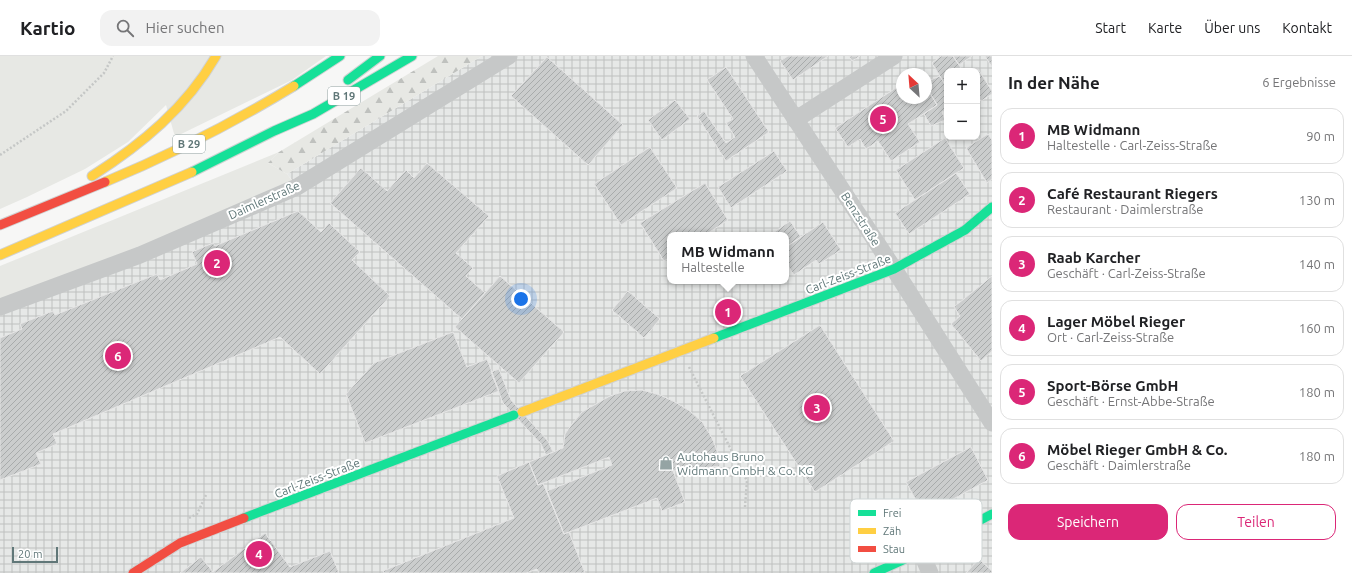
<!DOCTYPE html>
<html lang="de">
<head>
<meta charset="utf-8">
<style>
  body { margin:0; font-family:Ubuntu,sans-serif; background:#f2f2f2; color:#202124 }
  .controls { position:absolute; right:12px; top:12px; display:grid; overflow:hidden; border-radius:8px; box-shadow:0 2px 6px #0003 }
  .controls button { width:36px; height:36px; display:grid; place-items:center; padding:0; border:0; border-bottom:1px solid #e0e0e0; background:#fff; color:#202124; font:20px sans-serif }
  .compass { position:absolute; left:896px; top:12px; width:36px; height:36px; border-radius:50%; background:#fff; box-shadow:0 2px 6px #0003; rotate:334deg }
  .scale { position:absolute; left:12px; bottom:10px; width:46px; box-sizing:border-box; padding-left:4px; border:2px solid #607778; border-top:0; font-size:11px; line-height:14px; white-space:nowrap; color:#607778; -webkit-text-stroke:3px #fff; paint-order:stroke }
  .you { position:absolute; left:521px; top:243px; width:14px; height:14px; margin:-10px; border:3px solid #fff; border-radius:50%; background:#1a73e8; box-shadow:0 0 0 6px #1a73e833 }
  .badge { display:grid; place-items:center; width:26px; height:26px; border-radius:50%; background:#db2777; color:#fff; font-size:13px; font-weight:700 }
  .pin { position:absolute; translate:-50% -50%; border:2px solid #fff; box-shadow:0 1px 4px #0006 }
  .popup { position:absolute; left:667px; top:176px; width:122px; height:52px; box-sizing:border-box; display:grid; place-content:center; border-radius:8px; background:#fff; filter:drop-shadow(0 1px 3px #0005); font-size:13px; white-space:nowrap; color:#757577 }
  .popup b { font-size:15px; color:#202124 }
  .popup::after { content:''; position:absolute; left:50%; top:100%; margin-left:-8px; border:8px solid transparent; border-top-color:#fff }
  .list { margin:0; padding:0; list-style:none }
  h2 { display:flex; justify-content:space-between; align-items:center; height:52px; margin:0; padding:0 16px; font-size:17px }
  h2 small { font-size:13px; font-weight:400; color:#757577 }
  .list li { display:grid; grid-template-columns:26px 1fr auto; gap:12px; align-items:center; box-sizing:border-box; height:56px; margin:0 8px 8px; padding:0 8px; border:1px solid #e0e0e0; border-radius:12px }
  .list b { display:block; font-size:15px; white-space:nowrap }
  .list p { margin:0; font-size:13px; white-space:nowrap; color:#757577 }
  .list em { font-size:13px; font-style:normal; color:#757577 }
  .actions { display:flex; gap:8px; padding:12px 16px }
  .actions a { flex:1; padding:9px 0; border:1px solid #db2777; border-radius:12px; text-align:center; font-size:14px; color:#db2777 }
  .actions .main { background:#db2777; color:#fff }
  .icon { flex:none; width:22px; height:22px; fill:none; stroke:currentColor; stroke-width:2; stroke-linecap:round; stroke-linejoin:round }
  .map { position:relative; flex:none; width:992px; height:517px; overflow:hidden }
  header { display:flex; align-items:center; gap:24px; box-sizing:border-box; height:56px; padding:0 20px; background:#fff; border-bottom:1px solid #e0e0e0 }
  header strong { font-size:19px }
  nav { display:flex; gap:22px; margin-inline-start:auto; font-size:14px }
  .search { width:280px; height:36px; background:#f2f2f2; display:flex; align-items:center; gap:10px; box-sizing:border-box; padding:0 14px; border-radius:12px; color:#757577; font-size:15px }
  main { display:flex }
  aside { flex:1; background:#fff }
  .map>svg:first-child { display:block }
  .industrial { fill:url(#industrial-grid); fill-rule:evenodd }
  .grass { fill:#e7e8e4 }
  .forest { fill:url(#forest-firs) }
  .building { fill:url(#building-hatch); stroke:#e6e6e6 }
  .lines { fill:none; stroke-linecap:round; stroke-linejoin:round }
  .fast-casing { stroke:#d0d2d2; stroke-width:11 }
  .slow-casing { stroke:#d0d2d2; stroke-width:11 }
  .jam-casing { stroke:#d0d2d2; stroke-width:11 }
  .path { stroke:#c5c7c6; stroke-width:2.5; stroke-dasharray:2 2; stroke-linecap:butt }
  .street { stroke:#c6c8c8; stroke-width:17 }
  .fast { stroke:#16e098; stroke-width:9 }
  .slow { stroke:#ffcf43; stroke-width:9 }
  .jam { stroke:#f24e42; stroke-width:9 }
  .labels { text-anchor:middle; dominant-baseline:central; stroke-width:4; stroke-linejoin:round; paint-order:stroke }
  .shield { fill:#fff; stroke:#90a0a0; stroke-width:1 }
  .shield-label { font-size:11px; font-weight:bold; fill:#607778 }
  .street-label { font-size:12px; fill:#607778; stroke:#fff }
  .poi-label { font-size:12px; fill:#607778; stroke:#fff; text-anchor:start }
  .key { fill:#fff; stroke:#cfd6d6; stroke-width:1 }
  .key-label { font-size:11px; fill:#607778 }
</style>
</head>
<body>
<header>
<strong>Kartio</strong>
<div class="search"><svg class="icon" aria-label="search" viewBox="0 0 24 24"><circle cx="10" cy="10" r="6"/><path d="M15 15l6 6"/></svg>Hier suchen</div>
<nav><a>Start</a><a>Karte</a><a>Über uns</a><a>Kontakt</a></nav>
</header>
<main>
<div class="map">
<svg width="992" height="517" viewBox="0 0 992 517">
  <defs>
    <pattern id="industrial-grid" width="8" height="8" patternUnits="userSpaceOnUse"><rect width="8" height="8" fill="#e6e8e7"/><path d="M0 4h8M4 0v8" fill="none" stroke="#bec1c0"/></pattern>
    <pattern id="forest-firs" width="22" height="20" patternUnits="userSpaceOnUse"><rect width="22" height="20" fill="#e7e8e4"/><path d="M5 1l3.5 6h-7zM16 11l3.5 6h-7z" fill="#bfc1be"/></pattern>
    <pattern id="building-hatch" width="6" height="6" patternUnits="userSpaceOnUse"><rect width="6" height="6" fill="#cbcdcd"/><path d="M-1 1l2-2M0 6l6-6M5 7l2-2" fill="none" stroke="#a8abab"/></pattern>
  </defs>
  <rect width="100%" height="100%" fill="#f7f7f6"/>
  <path class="industrial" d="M482,0H992V517H0V251L297,130L287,118ZM947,15H977V81H947ZM902,18H926V42H902ZM670,179H786V225H670Z"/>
  <path class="grass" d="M0,0H326L292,24L175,81L166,49L128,86L85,113L27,141L0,153Z
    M279,96L268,107L287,118L297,131L0,251V210Z"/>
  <path class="forest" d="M438,0H482L287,118L268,107L279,96Z"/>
  <path class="building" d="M788,0H828L793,24L780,5Z
    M849,0H860L852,5Z
    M941,0H953L963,15H947V32L932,7Z
    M953,0H972L959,9Z
    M985,0H992V11Z
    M547,1L623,69L588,109L511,40Z
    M726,11L769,76L726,105L697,60L704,55L726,87L735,81L726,67L733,63L707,24Z
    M978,13L992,35V38L981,45L977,40V15H975Z
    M940,20L947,32V53L942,56L945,64L931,70L924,58L937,49L926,30V26Z
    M902,28V42H926V30L937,49L908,68L920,86L891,105L878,85L866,93L860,83L848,91L835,72Z
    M675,44L690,63L662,84L648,64Z
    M988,78L992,84V123L987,127L966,92Z
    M945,82L964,112L915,144L896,114Z
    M650,91L677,132L621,169L594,128Z
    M774,95L787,115L731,152L718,131Z
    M427,107L489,160L456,197L473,212L466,220L485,237L462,263L330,147L361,112L387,135L406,114L414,122Z
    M956,117L970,138L909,178L895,157Z
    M705,127L728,164L705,179H670V201L664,205L640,167Z
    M298,155L321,176L329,167L360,196L352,204L390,240L320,318L280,281L53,378L57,388L36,397L41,408L0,424V282L22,273L20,268L53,255L55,259L157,218L160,224L197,208L192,196L213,187L215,190Z
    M790,165L801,181L786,191V179H775L773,177Z
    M823,166L841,194L819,208L816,204L794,219L786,207V191Z
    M500,220L564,276L519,327L455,271Z
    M992,220V295L981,305L951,268L960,260L954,251Z
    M628,235L660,263L644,282L612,254Z
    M820,269L894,385L815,436L740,320Z
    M453,276L467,311L487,303L499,335L365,387L346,338L374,307Z
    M499,313L511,344L548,385L553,396L546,399L541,388L503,347L491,316Z
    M642,334L660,339L675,346L690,355L703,367L712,382L718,397L720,410L673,415L685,446L662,455L657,442L564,478L547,435L612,409L609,401L538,429L529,406L563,392L565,378L572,368L582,356L610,340L625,335Z
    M971,391L988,424L924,459L906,426Z
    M529,406L538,429L543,427L564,478L569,476L585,517H539L537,513L526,517H384L383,515L514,462L497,420Z
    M265,477L290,511L330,495L339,517H180L201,501L213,516Z
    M979,503L992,515V517H966Z"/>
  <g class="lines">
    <g class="fast-casing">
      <path id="fast" d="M348,24L380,0
        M294,30L340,0
        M192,116L274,75L313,58L412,0
        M714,282L894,213L965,174L992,151
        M244,462L514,359
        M874,517L921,496L992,458"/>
    </g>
    <g class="slow-casing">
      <path id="slow" d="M92,120C142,88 186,52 216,0
        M105,126C170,99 233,67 294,30
        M0,199L192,116
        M522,356L714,282"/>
    </g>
    <g class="jam-casing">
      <path id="jam" d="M0,169L105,126
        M133,517L180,487L244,462"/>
    </g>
    <path class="path" d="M0,99L66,55L104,17L113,0
      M689,311L747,425L745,451
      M189,462L197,458L206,439"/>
    <path class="street" d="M754,0L894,213L992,367
      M795,64L894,0
      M0,251L140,199L297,131L509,0
      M921,496L930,517"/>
    <use href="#fast" class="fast"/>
    <use href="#slow" class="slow"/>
    <use href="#jam" class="jam"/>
  </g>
  <defs>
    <g id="shop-bare" transform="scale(1.08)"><path d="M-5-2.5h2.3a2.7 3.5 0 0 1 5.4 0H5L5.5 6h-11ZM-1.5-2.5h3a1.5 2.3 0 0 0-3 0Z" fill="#95a4a4" stroke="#fff" stroke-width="2.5" paint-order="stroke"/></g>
  </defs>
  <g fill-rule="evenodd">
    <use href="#shop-bare" x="666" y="407"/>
  </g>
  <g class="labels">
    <g class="shield">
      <rect x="328" y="31" width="32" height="18" rx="3"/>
      <rect x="173" y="79" width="32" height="18" rx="3"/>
    </g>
    <g class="shield-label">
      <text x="344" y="40">B 19</text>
      <text x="189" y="88">B 29</text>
    </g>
    <g class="street-label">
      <text transform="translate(264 144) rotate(-24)">Daimlerstraße</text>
      <text transform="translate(861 163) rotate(57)">Benzstraße</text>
      <text transform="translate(848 218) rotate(-21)">Carl-Zeiss-Straße</text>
      <text transform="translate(317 422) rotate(-21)">Carl-Zeiss-Straße</text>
    </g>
    <g class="poi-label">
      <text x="677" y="400">Autohaus Bruno<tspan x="677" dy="14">Widmann GmbH &amp; Co. KG</tspan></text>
    </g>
  </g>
  <rect x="850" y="443" width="132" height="64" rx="6" class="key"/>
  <rect x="858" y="454" width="18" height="6" fill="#16e098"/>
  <rect x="858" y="472" width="18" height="6" fill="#ffcf43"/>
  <rect x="858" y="490" width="18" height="6" fill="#f24e42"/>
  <g class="key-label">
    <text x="883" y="461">Frei</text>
    <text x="883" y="479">Zäh</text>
    <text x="883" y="497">Stau</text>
  </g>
</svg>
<div class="controls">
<button>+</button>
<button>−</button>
</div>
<svg class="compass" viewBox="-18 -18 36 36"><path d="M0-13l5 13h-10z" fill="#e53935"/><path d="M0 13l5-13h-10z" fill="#757577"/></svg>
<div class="scale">20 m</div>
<div class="you"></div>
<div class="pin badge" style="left:728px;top:256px">1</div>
<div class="popup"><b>MB Widmann</b>Haltestelle</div>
<div class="pin badge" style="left:217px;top:207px">2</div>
<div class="pin badge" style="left:817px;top:352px">3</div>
<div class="pin badge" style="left:259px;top:498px">4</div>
<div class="pin badge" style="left:883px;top:63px">5</div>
<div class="pin badge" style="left:118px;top:300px">6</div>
</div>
<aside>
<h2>In der Nähe<small>6 Ergebnisse</small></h2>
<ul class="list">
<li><span class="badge">1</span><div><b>MB Widmann</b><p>Haltestelle · Carl-Zeiss-Straße</p></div><em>90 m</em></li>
<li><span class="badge">2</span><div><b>Café Restaurant Riegers</b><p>Restaurant · Daimlerstraße</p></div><em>130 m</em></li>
<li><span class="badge">3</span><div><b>Raab Karcher</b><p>Geschäft · Carl-Zeiss-Straße</p></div><em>140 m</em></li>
<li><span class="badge">4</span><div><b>Lager Möbel Rieger</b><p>Ort · Carl-Zeiss-Straße</p></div><em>160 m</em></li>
<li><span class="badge">5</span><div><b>Sport-Börse GmbH</b><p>Geschäft · Ernst-Abbe-Straße</p></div><em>180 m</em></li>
<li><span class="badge">6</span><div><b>Möbel Rieger GmbH &amp; Co.</b><p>Geschäft · Daimlerstraße</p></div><em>180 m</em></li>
</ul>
<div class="actions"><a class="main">Speichern</a><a>Teilen</a></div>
</aside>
</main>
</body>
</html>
